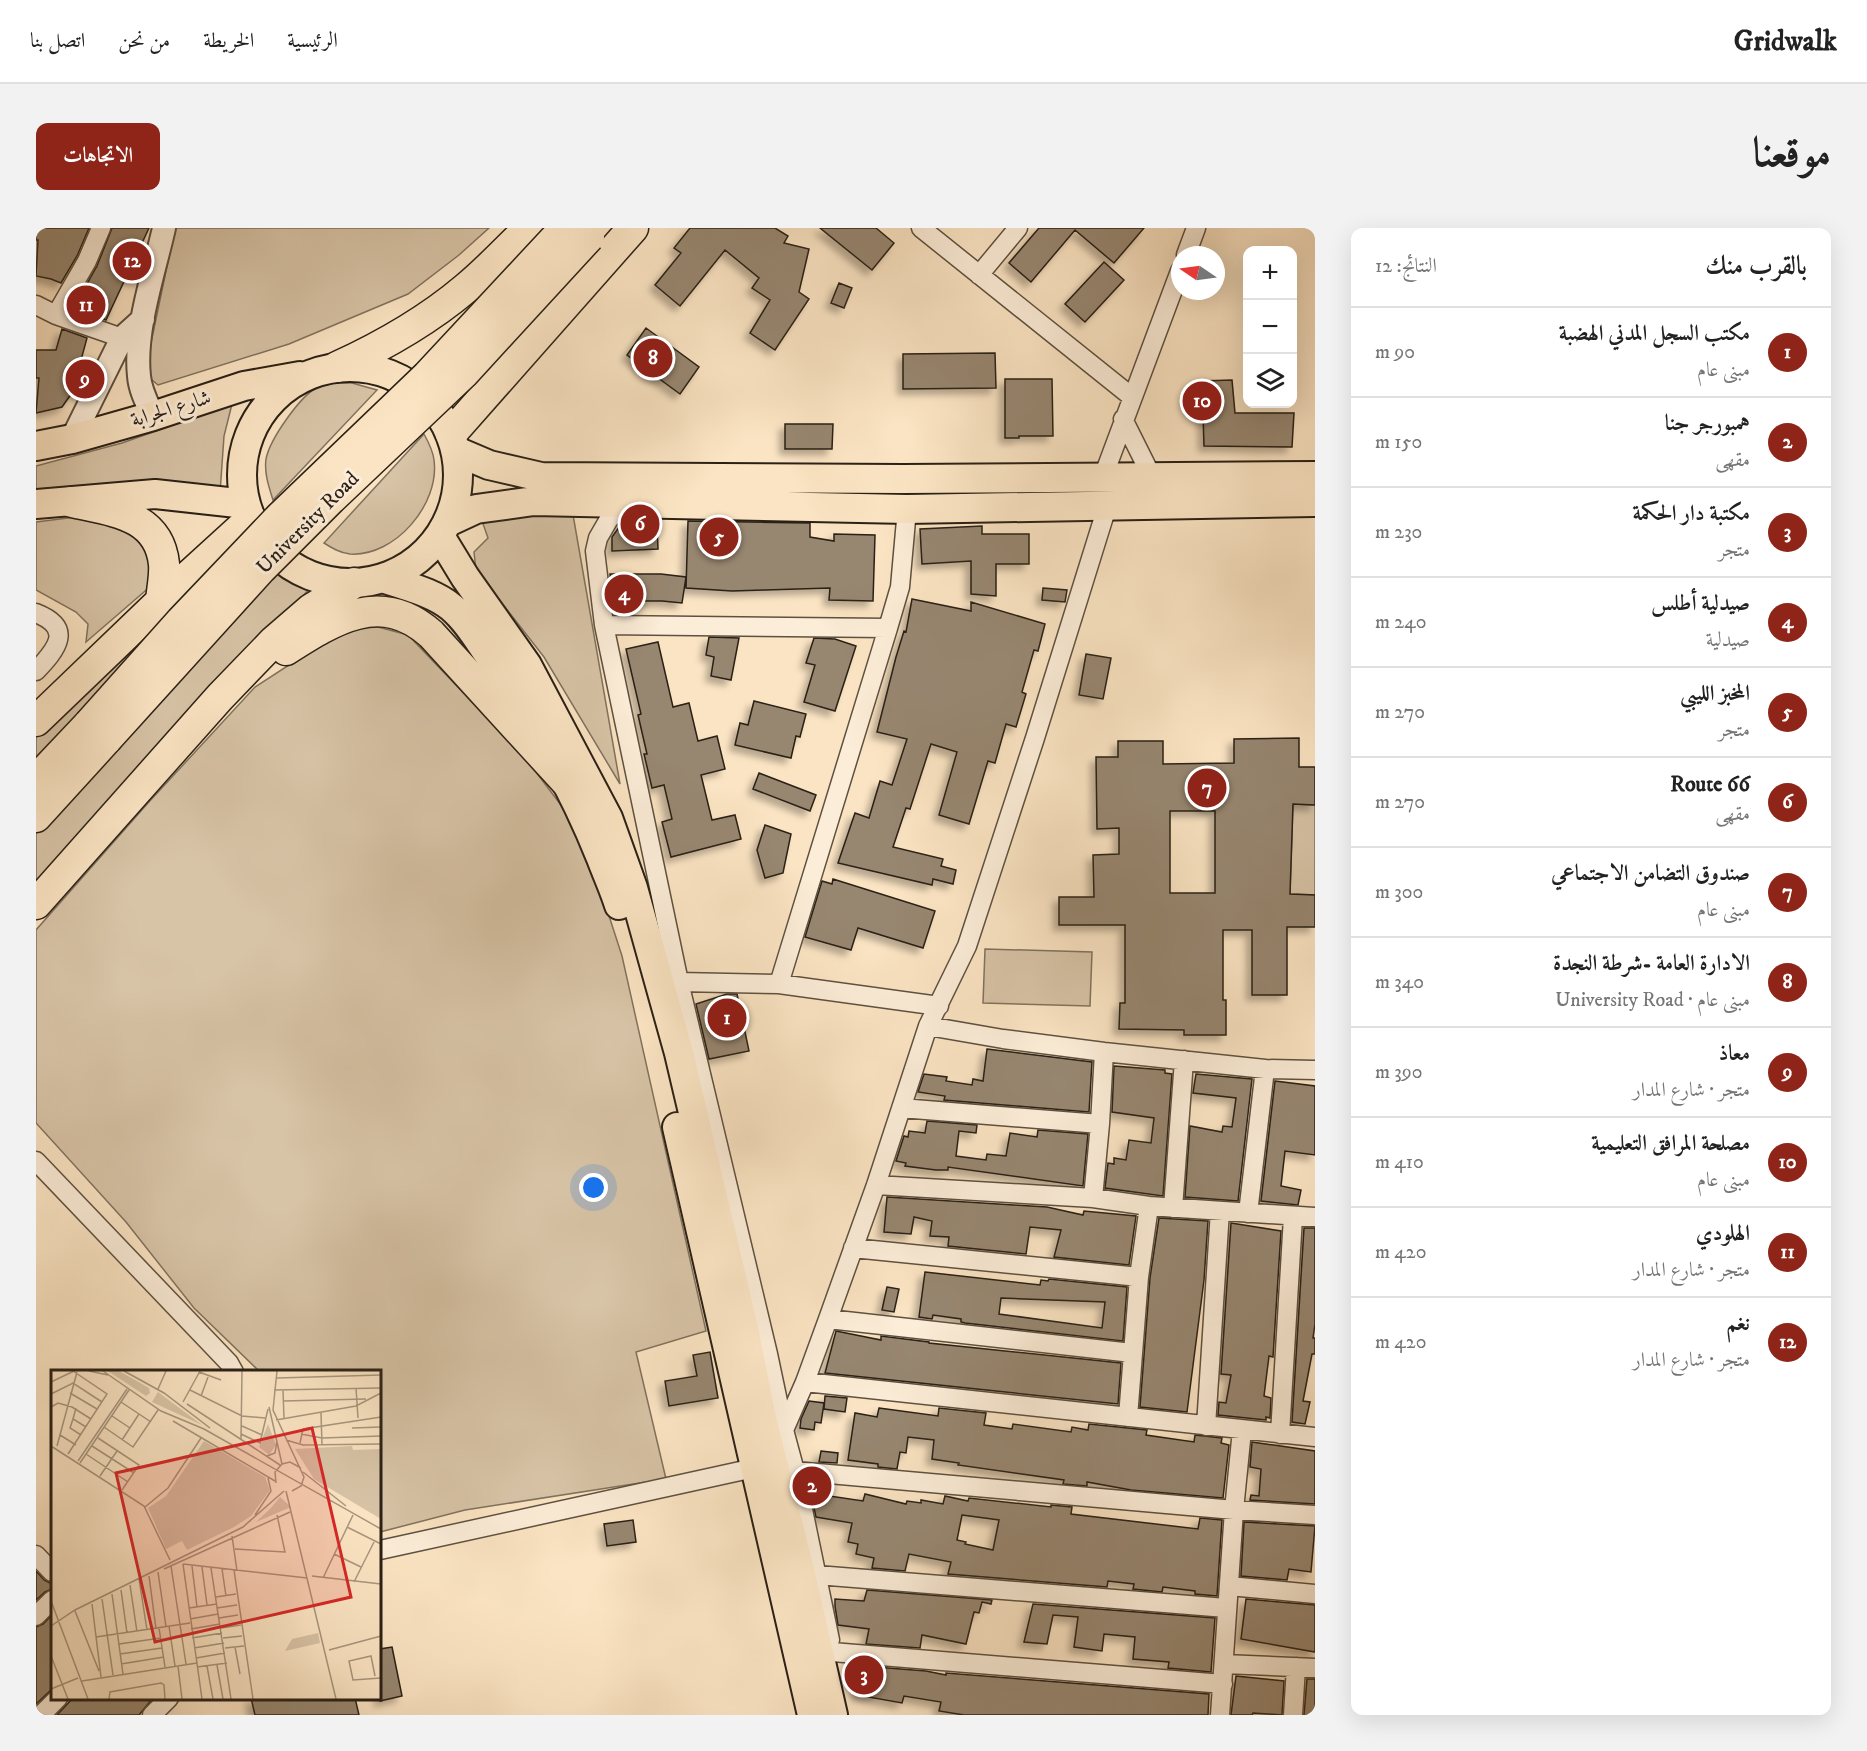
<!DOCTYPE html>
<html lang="ar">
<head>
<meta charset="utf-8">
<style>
  body { margin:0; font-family:"IM FELL DW Pica",Amiri,serif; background:#f2f2f2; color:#222; direction:rtl }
  .controls { position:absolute; right:18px; top:18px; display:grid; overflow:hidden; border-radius:12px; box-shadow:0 6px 24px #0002 }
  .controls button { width:54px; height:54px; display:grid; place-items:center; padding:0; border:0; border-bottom:2px solid #e0e0e0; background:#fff; color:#222; font:30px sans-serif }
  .compass { position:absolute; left:1135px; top:18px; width:54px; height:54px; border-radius:50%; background:#fff; box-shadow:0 6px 24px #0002; rotate:283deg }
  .you { position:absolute; left:558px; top:960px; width:21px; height:21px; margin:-15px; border:4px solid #fff; border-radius:50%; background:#1a73e8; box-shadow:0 0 0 9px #1a73e833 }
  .badge { display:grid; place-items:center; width:39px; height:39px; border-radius:50%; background:#8f2418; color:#fff; font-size:20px; font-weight:700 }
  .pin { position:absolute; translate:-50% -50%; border:3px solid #fff; box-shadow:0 2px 6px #0006 }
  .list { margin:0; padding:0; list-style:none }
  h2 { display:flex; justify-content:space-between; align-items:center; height:78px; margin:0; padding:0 24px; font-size:26px }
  h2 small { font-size:20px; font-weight:400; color:#767676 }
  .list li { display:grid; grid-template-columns:39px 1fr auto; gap:18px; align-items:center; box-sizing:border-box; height:90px; padding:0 24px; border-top:2px solid #e0e0e0 }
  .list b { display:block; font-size:22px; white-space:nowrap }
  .list p { margin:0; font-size:20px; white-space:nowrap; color:#767676 }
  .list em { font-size:20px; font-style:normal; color:#767676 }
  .icon { flex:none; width:33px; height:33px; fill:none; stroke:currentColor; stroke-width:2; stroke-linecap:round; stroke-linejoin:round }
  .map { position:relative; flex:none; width:1279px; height:1487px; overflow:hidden; direction:ltr; border-radius:12px }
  header { display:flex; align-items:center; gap:36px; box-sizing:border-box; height:84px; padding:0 30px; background:#fff; border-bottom:2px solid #e0e0e0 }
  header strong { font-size:28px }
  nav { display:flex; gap:33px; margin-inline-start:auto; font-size:21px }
  .intro { display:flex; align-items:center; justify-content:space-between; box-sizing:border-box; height:144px; padding:0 36px }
  h1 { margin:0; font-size:42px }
  .button { padding:15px 27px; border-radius:12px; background:#8f2418; color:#fff; font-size:21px; font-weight:700 }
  main { display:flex; gap:36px; padding:0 36px }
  aside { flex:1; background:#fff; border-radius:12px; box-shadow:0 6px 24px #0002 }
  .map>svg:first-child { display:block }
  .green { fill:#d7c3a6; stroke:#80725e; stroke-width:1.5 }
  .building { fill:#978670; stroke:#2a2016; stroke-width:1.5; fill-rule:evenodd; filter:url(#shadow) }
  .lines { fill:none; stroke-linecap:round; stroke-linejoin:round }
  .minor-casing { stroke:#5e5141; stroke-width:21 }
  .tertiary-casing { stroke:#5e5141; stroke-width:26 }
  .primary-casing { stroke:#2a2016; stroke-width:32 }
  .trunk-casing { stroke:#2a2016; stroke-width:33 }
  .minor { stroke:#fcedd8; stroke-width:18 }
  .tertiary { stroke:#fcedd8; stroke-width:22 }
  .primary { stroke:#fbe4c3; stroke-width:28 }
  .trunk { stroke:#fbe4c3; stroke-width:30 }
  .trunk-bridge-casing { stroke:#2a2016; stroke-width:33; stroke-linecap:butt }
  .trunk-bridge { stroke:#fbe4c3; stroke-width:30 }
  .labels { text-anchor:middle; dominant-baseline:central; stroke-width:6; stroke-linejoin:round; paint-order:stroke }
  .street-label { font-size:21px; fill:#2a2016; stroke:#fcedd8 }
  .inset-road { fill:none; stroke:#a7967e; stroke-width:1.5 }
  .view { fill:#d62828; fill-opacity:0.15; stroke:#d62828; stroke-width:3 }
  .inset-edge { fill:none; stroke:#2a2016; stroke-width:3 }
</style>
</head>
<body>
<header>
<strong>Gridwalk</strong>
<nav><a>الرئيسية</a><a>الخريطة</a><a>من نحن</a><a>اتصل بنا</a></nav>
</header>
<div class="intro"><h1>موقعنا</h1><a class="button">الاتجاهات</a></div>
<main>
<aside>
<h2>بالقرب منك<small>النتائج: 12</small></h2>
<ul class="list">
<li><span class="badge">1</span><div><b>مكتب السجل المدني الهضبة</b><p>مبنى عام</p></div><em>90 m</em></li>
<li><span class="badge">2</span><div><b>همبورجر جنا</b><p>مقهى</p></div><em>150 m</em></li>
<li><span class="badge">3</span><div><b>مكتبة دار الحكمة</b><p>متجر</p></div><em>230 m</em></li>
<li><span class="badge">4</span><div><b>صيدلية أطلس</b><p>صيدلية</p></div><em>240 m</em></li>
<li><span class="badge">5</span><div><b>المخبز الليبي</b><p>متجر</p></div><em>270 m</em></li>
<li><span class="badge">6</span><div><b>Route 66</b><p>مقهى</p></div><em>270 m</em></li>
<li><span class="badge">7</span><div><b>صندوق التضامن الاجتماعي</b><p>مبنى عام</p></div><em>300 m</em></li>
<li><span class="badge">8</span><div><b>الادارة العامة -شرطة النجدة</b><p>مبنى عام · University Road</p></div><em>340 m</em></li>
<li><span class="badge">9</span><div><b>معاذ</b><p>متجر · شارع المدار</p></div><em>390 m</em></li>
<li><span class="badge">10</span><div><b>مصلحة المرافق التعليمية</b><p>مبنى عام</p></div><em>410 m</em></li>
<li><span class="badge">11</span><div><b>الهلودي</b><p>متجر · شارع المدار</p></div><em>420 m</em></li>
<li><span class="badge">12</span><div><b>نغم</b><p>متجر · شارع المدار</p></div><em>420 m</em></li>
</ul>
</aside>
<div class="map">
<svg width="1279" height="1487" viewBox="0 0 1279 1487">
  <defs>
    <filter id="shadow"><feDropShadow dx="-5.5" dy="5.5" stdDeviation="3" flood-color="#0004"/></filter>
  </defs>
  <rect width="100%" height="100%" fill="#fbe4c3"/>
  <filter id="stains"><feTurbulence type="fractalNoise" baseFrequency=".00333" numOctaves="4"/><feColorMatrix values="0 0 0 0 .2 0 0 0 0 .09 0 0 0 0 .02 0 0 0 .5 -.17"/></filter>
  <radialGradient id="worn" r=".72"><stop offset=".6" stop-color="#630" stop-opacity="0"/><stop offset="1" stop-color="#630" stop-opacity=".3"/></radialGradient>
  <path class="green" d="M139,0H453L423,27L372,66L253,116L122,157L110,147L111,134Z
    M298,155H316L341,162L237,272C233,259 228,245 230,231C234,211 263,170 280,160C285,157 293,157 298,155Z
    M196,176L188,208L184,265L132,254L0,261V238L86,215Z
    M388,206C393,215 397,223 398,232C404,276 359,329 314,326C304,325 296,320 288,315Z
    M536,281L584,556L508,429L440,342L438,324L452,310L445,290Z
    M64,286L101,292L123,351L50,414L52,396L40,384L0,362V294Z
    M203,311L0,538V508Z
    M244,342L275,359L0,664V605Z
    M327,395L372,407L487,527L531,585L553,626L586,728L670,1103L600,1124L630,1251L429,1282L344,1304V1144L223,1143L158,1080L90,994L0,895V702L112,575L219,459L276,422Z
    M1257,576L1279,577V667L1254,666Z
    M949,721L1056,724L1054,778L947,775Z"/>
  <path class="building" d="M0,0H53L41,28L25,55L15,51L0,48L2,12H0Z
    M76,0H113L70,92L41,79L49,63H47L61,38Z
    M654,0H739L752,8L748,15L773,21L763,64L773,71L739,122L714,105L734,72L716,60L723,50L689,22L644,78L619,57L645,25L638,20Z
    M784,0H840L858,15L836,42Z
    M1003,0H1108L1078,35L1039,2L995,54L973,35Z
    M1068,34L1088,52L1049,94L1029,76Z
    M803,55L816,60L808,80L795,75Z
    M610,100L663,139L644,166L591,127Z
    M26,101L51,110L45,132L55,136L45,160L38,162L26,179L0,185L3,150H0V122H20Z
    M959,125L960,160L867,161V126Z
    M969,151H1016L1017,208H983V210H969Z
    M1196,152L1199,185H1258L1256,219L1168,218L1166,153Z
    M749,196H797L796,221H749Z
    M589,291L615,292V295H621L622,321L576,323V309Z
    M652,293L774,295V309L798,313V306L839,307L837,373L793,372L794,360L696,363L650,360Z
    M946,298V306H993V336H960V368L935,366V333L886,336L884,301Z
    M574,346H625L650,349L646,375L626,373H576Z
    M1007,360L1031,362L1029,374L1006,372Z
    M876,371L935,383V374L1009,396L1002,423L998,422L986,464L990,466L980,499L970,496L959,535L952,533L933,596L903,587L921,524L895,516L874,581L870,580L857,619L907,631L905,638L920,642L917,656L897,651L896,657L802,635L819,585L833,590L844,553L856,557L871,511L841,504L860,429L868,403L870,404Z
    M673,409L703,410L695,452L675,448L678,429L670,427Z
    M778,410L799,411L820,418L799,483L768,474L779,437L770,435Z
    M622,414L637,479L653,475L662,513L681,508L689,541L665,547L676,592L699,587L705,611L635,629L626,594L636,591L628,557L616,560L608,526H611L602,487L605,486L590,421Z
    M1050,426L1075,430L1067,471L1043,467Z
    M718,473L770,486L764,509L760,508L755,530L699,517L704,495L712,497Z
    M1263,510V539H1279V577L1257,576L1254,666L1279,667V699H1251V767H1216V702H1187V772H1190V807H1148V802L1083,801L1084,775H1089V697H1023V669H1058L1057,627L1083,626V600L1061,601L1060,529H1082V513H1127V536L1198,535V511ZM1134,583H1179V665H1134Z
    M723,545L780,567L774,583L717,561Z
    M729,597L755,606L747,645L729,650L721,622Z
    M797,651L899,683L887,720L822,700L815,722L769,709L786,653L796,656Z
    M691,766H701L713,823L673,831L660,776Z
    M951,821L1056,834L1053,884L908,872L909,868L882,864L888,846L911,849L910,853L936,857L937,851L947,853Z
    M1078,838L1129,842V845L1136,846L1127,968L1069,960L1072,935L1078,936V930L1090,932L1093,912L1115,915L1118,890L1076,884Z
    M1160,846L1216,851L1202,973L1149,969L1154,898L1186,904L1187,898L1196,899L1200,870L1157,865Z
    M1239,853L1279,858V927L1249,923L1245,958L1265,962L1262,977L1225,973Z
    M891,893L941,897L940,905L923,903L920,928L950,932L951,926L970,928L974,905L1001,909L1002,902L1052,906L1047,958L912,939V942H900L869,938L870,935L860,933L868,908L872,909L873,903L889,905Z
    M851,969L1011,979L1047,987L1048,983L1100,988L1093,1037L1018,1029L1025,1002L994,999L990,1026L912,1018L913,1009L894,1008L896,993L878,989L875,1006L848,1004Z
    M1123,990L1172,993L1168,1052L1151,1184L1104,1179L1114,1050Z
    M1195,995L1245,1003L1237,1129L1233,1128L1228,1168L1235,1170L1234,1190L1230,1189V1192L1182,1187L1183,1174L1190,1175L1195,1147L1185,1146Z
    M1268,1000H1279V1096L1277,1110H1279V1126H1276L1267,1173L1274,1174L1269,1196L1256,1194Z
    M889,1044L1004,1057L1005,1052L1012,1053L1013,1051L1091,1059L1087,1113L929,1095L925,1094V1091L897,1087L896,1091L883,1089ZM965,1070L1069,1074L1066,1100L963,1086Z
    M851,1059L863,1061L858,1084L846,1082Z
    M800,1103L845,1112V1108L893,1114V1115L1085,1135L1082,1176L789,1145Z
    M674,1124L682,1170L633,1178L629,1153L661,1148L657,1127Z
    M789,1168L811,1170L809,1184L788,1181Z
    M773,1173L788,1175L785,1195L779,1194L778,1202L764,1200L765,1191Z
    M843,1180L902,1188L903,1180L950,1185L948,1197L976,1201L977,1196L1035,1204L1036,1199L1052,1202L1053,1196L1111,1202L1110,1207L1158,1214L1159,1207L1186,1210L1185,1215L1193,1217L1187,1270L1095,1262L1051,1254V1258L1027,1256L1028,1252L922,1237L923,1235L896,1231L898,1212L872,1209L870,1225L864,1224L861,1241L842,1239V1236L812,1232L819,1185L841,1189Z
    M1216,1214L1279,1223V1276L1214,1272L1215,1267L1223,1268L1225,1241L1214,1239Z
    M785,1223L802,1225L801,1235L783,1234Z
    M780,1266L827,1273L829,1266L870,1276L871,1273L885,1275V1272L907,1276L909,1268L932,1273L933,1270L1015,1279V1277L1036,1279L1035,1286L1162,1301L1164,1290L1186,1292L1181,1368L1159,1366V1363L1127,1359L1126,1364L1097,1361L1098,1356L1072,1353L1071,1359L912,1346L915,1334L873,1326L869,1343L836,1340L838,1330L820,1326L822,1316L812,1314L816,1295L780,1289L778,1280ZM926,1287L963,1292L957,1322L929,1316L930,1314L921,1312Z
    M597,1292L600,1314L571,1318L568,1296Z
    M1208,1294L1279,1298L1275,1344L1253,1341L1251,1352L1205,1348Z
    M0,1343L8,1352L16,1356V1361L9,1364L0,1372Z
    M831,1362L956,1372L955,1376L946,1374L943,1385L938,1384L930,1416L886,1407L884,1420L830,1416L833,1401L802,1397L799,1378V1371L828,1373Z
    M1210,1371L1279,1377V1424L1205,1411Z
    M997,1376L1179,1390L1175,1444L1132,1440L1133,1434L1097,1431L1099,1409L1068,1406L1066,1423L1038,1419L1042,1389L1017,1387L1011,1416L988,1414Z
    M16,1387V1461L0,1476V1399L7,1396Z
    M356,1419L366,1468L344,1473V1421Z
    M826,1438L890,1443L910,1447V1445L1173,1466L1172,1487H928L903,1483L905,1474L868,1468L866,1475L821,1467Z
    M1200,1448L1248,1453L1246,1487L1217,1485L1216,1487H1195Z
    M1271,1451H1279V1487H1268Z
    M37,1470H117L103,1487H21Z
    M215,1470H319L323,1487H219Z"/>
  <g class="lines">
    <g class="minor-casing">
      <path id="minor" d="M885,0L1096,169
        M1150,27L1160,0
        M943,47L982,0
        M0,77L20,87L86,110
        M20,87L51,33L65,0
        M1087,191L1116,249
        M1067,249L1144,43
        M596,276L584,281L573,291L562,310L559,323L568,397L643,754L732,1126L748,1202L759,1243L794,1412
        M0,385C38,400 21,421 0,443
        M568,397L852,400L743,756
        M852,400L864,359L871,281
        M635,748L643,754L743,756L903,778
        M892,798L967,811L1068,824L1229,841L1279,842
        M865,880L1064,896
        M0,933L193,1135L198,1144
        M840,957L1057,970L1113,978L1279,989
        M1057,970L1064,896L1068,824
        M1137,980L1148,832
        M1212,985L1229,841
        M817,1020L1103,1049
        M792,1091L1096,1125
        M769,1154L1279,1209
        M1092,1189L1103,1049L1113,978
        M1170,1198L1184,983
        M745,1203L748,1202L769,1154L792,1091L840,957L892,798L931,718L999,510L1071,279
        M1244,1206L1257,989
        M759,1243L1198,1282L1279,1287
        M344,1322L718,1240
        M0,1327L16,1344
        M781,1347L1190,1380
        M1193,1358L1279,1366
        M0,1388L16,1372
        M796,1424L1187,1456
        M1188,1436L1279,1440
        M5,1487L22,1470
        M116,1487L133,1470
        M1184,1487L1198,1282L1206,1202
        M1257,1487L1260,1439"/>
    </g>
    <g class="tertiary-casing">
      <path id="tertiary" d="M117,188C111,175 104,162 103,148C98,102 118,45 128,0
        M36,211L86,110L107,91"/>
    </g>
    <g class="primary-casing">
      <path id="primary" d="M206 247a108 108 0 1 1 216 0a108 108 0 1 1-216 0Z
        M0,218L36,211L117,188L208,158L264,148
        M420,223L453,237L505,249L867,251L1279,248
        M0,276L119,266L210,276
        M412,294L440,281L498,273L871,281L1279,274
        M404,308L429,349L491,437L572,590L597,660L643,825L709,1105L726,1191L765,1346L797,1487
        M347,350C369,358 397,364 415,379C432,393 444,415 457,433C500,495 537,560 565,630C571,646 578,661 583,677
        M641,899L776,1487"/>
    </g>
    <g class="trunk-casing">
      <path id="trunk" d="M301,139C347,118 391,93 430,60C452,42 472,20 493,0
        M415,206L597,0
        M36,274C75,283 123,286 128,336C129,348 126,361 125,373
        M250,422C297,392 345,361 395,406L533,557
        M0,493L125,373L215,291
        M0,552L53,496
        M0,589L71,511
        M0,676L184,469L238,413L275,381L318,355"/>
    </g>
    <use href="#minor" class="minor"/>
    <use href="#tertiary" class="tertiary"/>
    <use href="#primary" class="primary"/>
    <use href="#trunk" class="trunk"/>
    <g class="trunk-bridge-casing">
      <path id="trunk-bridge" d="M53,496L145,393L244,289L391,148L529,0
        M71,511L225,341L295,271L428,145L553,9"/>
    </g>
    <use href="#trunk-bridge" class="trunk-bridge"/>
  </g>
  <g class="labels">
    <g class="street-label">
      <text transform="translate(135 181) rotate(-17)">شارع الجرابة</text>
      <text transform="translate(272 295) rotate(-45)">University Road</text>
    </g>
  </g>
  <g transform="translate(15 1142)">
    <rect width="330" height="330" fill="#fbe4c3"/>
    <path d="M57,1H68L98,18L99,23L95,26ZM107,22L151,55L101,32ZM217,54L225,75L218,85L208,77ZM153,71L214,107L219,120L200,146L183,157L136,180L131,171L115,179L97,138L115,126ZM301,76L302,80L330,79V149L263,109L244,79ZM229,127L240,137L205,152L220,138ZM267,263L269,273L234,281L241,269Z" fill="#d7c3a6"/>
    <path class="inset-road" d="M38,1L57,5M52,1L110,41L153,59L330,159M73,1L113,23L159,58M226,1L222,40L253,107L250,116L241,121M148,2L170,10M226,8L330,5M0,12L23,1M305,18L307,48M107,19L115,1M139,20L191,46L214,48M223,20L330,18M232,20L233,49M19,23L46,39M0,24L22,13L51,32M150,26L157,7M232,31L315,29M70,32L100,52M132,32L149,1M136,34L229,95M0,37L7,33L21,37L40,49M218,37L231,94M25,38L22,49L35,57M270,43L271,75M61,46L79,58M22,49L19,58L30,65M225,50L305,36L330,23M122,51L224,111M191,56L211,65M53,57L82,77L107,40M301,58L330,57M190,64L209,73L217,39M250,64L271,68L330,66M9,65L25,75M47,68L88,95L71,120M190,69L191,1M71,70L88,44M235,70L252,75L330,74M249,73L252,59L330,47M0,76L93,136L119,190M6,76L26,2M41,76L83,103M17,84L56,24L22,1M35,84L77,112M216,86L224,83L226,71M27,91L76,19M29,93L78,20M252,102L295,136M49,106L66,81M225,113L224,102L231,94L239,92L250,98M235,121L285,329M94,137L117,118L150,68M204,145L220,121L217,108M296,157L330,174M181,166L186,201M184,179L234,182L226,145M283,184L310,197M132,194L151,329M132,194L256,208M120,196L135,294M141,196L146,237M151,197L156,235M160,198L180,329M113,199L239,142M171,199L175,226M183,200L202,329M107,202L115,257M98,206L105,259M261,206L330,214M272,208L302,145M88,209L96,260M303,212L324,170M79,215L86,262M70,220L76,263M61,224L72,304M165,227L185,224M51,229L62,305M0,231L37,329M41,234L50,307M138,238L166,234M166,238L186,235M24,241L48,301M168,248L187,245M139,249L167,244M0,256L24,240L192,157L233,121M118,256L124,296M108,258L114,297M170,258L190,255M140,259L169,254M45,267L139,253M141,268L171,263M172,268L191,266M68,274L110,268M184,277L189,304M143,278L173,273M174,278L193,276M278,280L330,266M69,284L111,278M0,286L17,329M145,288L174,283M70,294L113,287M166,295L172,329M127,296L131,329M156,296L162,329M146,297L176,293M324,306L320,286L298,291L302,310L330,308M31,311L146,293M0,319L27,308M58,329L59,322L110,313L113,315L114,329"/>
    <path class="view" d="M261,58L300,227L104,272L65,103Z"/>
    <rect width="330" height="330" class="inset-edge"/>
  </g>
  <rect width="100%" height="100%" filter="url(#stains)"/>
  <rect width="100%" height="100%" fill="url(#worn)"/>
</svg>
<div class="controls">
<button>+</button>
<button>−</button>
<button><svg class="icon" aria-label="layers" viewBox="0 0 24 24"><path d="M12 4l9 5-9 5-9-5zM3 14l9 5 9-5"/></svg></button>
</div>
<svg class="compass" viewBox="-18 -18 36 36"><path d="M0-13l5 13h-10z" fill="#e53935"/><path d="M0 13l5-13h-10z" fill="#767676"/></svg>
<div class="you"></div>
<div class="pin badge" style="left:691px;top:790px">1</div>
<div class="pin badge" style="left:776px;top:1258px">2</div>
<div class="pin badge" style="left:828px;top:1447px">3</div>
<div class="pin badge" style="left:588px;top:366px">4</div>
<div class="pin badge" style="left:683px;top:309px">5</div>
<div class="pin badge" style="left:604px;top:296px">6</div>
<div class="pin badge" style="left:1171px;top:560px">7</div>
<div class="pin badge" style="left:617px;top:130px">8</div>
<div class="pin badge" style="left:49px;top:151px">9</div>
<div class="pin badge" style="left:1166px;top:173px">10</div>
<div class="pin badge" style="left:50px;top:77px">11</div>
<div class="pin badge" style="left:96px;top:33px">12</div>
</div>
</main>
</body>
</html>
